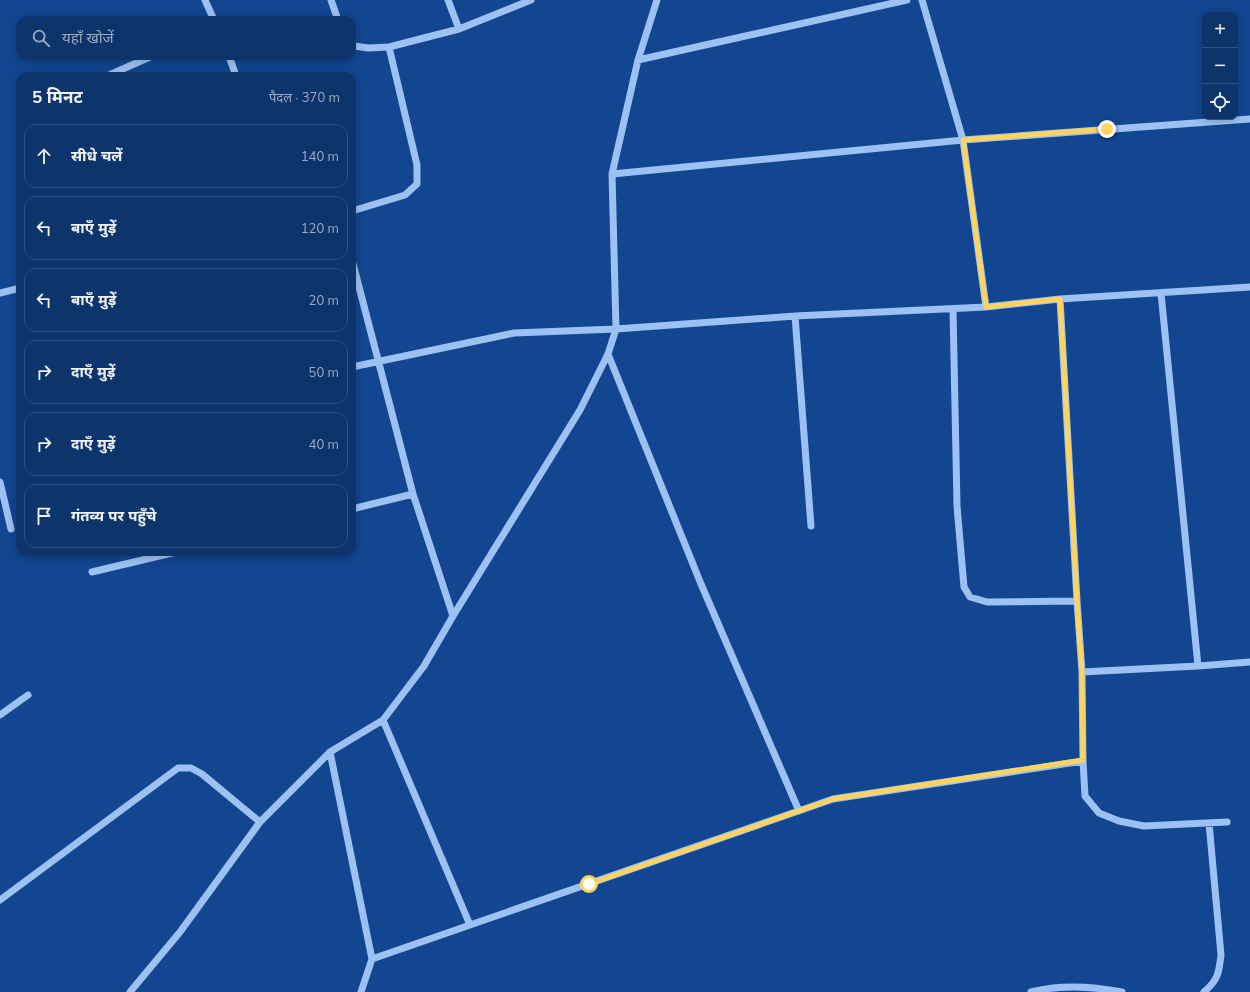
<!DOCTYPE html>
<html lang="hi">
<head>
<meta charset="utf-8">
<style>
  body { margin:0; font-family:Mulish,"Noto Sans Devanagari",sans-serif; background:#1c3f74; color:#f1f3f6 }
  .controls { position:absolute; right:12px; top:12px; display:grid; overflow:hidden; border-radius:8px; box-shadow:0 2px 10px #0003 }
  .controls button { width:36px; height:36px; display:grid; place-items:center; padding:0; border:0; border-bottom:1px solid #2e4f7f; background:#0e346c; color:#f1f3f6; font:20px sans-serif }
  .stop { position:absolute; width:12px; height:12px; margin:-9px; border:3px solid #ffd45e; border-radius:50%; background:#fff }
  .stop.end { background:#ffd45e; border-color:#fff; box-shadow:0 1px 4px #0008 }
  .list { margin:0; padding:0; list-style:none }
  h2 { display:flex; justify-content:space-between; align-items:center; height:52px; margin:0; padding:0 16px; font-size:17px }
  h2 small { font-size:13px; font-weight:400; color:#9baac2 }
  .list li { display:grid; grid-template-columns:26px 1fr auto; gap:12px; align-items:center; box-sizing:border-box; height:64px; margin:0 8px 8px; padding:0 8px; border:1px solid #2e4f7f; border-radius:12px }
  .list b { display:block; font-size:15px; white-space:nowrap }
  .list em { font-size:13px; font-style:normal; color:#9baac2 }
  .icon { flex:none; width:22px; height:22px; fill:none; stroke:currentColor; stroke-width:2; stroke-linecap:round; stroke-linejoin:round }
  .map { position:relative; flex:none; width:1250px; height:992px; overflow:hidden }
  .search { position:absolute; background:#0e346c; box-shadow:0 2px 10px #0003; left:16px; top:16px; width:340px; height:44px; display:flex; align-items:center; gap:10px; box-sizing:border-box; padding:0 14px; border-radius:12px; color:#9baac2; font-size:15px }
  .panel { position:absolute; background:#0e346c; box-shadow:0 2px 10px #0003; left:16px; top:72px; width:340px; height:484px; border-radius:12px }
  .map>svg:first-child { display:block }
  .lines { fill:none; stroke-linecap:round; stroke-linejoin:round }
  .minor { stroke:#9cc1f2; stroke-width:7 }
  .route { stroke:#ffd45e; stroke-width:5 }
</style>
</head>
<body>
<div class="map">
<svg width="1250" height="992" viewBox="0 0 1250 992">
  <rect width="100%" height="100%" fill="#124690"/>
  <g class="lines">
    <path class="minor" d="M205,0L214,20
      M331,0L338,20
      M448,0L459,29
      M922,0L963,140L986,307
      M352,44L354,46L368,48L389,47L459,29L531,0
      M229,56L236,76
      M638,60L907,0
      M107,76L152,56
      M612,174L963,140L1250,119
      M352,211L405,195L417,184V165L389,47
      M352,260L413,494L453,616
      M0,293L20,288
      M1161,293L1198,666
      M1060,299L1077,601L1082,672L1083,761L1085,796L1099,813L1119,821L1144,826L1227,822
      M953,309L957,506L964,587L970,597L987,602L1077,601
      M795,316L811,526
      M608,354L701,584L799,811
      M352,367L514,333L616,329L795,316L986,307L1060,299L1250,287
      M0,482L11,529
      M352,509L413,494
      M92,572L176,552
      M1082,672L1198,666L1250,662
      M0,715L28,695
      M383,720L470,925
      M330,752L372,959L361,992
      M0,900L178,768H191L202,774L260,822
      M372,959L833,799L1083,761
      M130,992L180,932L260,822L330,752L383,720L424,666L453,616L580,410L608,354L616,329L612,174L638,60L657,0
      M1031,992C1061,984 1091,986 1122,992
      M1204,992C1218,980 1219,973 1221,955L1209,823"/>
  </g>
  <g class="lines">
    <path class="route" d="M589,884L833,799L1083,760L1082,672L1077,601L1060,299L986,307L963,140L1107,129"/>
  </g>
</svg>
<div class="controls">
<button>+</button>
<button>−</button>
<button><svg class="icon" aria-label="locate" viewBox="0 0 24 24"><circle cx="12" cy="12" r="6"/><path d="M12 2v4M12 18v4M2 12h4M18 12h4"/></svg></button>
</div>
<div class="stop" style="left:589px;top:884px"></div>
<div class="stop end" style="left:1107px;top:129px"></div>
<div class="search"><svg class="icon" aria-label="search" viewBox="0 0 24 24"><circle cx="10" cy="10" r="6"/><path d="M15 15l6 6"/></svg>यहाँ खोजें</div>
<section class="panel">
<h2>5 मिनट<small>पैदल · 370 m</small></h2>
<ul class="list">
<li><svg class="icon" aria-label="ahead" viewBox="0 0 24 24"><path d="M12 20V5M6 11l6-6 6 6"/></svg><div><b>सीधे चलें</b></div><em>140 m</em></li>
<li><svg class="icon" aria-label="left" viewBox="0 0 24 24"><path d="M17 20v-9H6M10 6l-5 5 5 5"/></svg><div><b>बाएँ मुड़ें</b></div><em>120 m</em></li>
<li><svg class="icon" aria-label="left" viewBox="0 0 24 24"><path d="M17 20v-9H6M10 6l-5 5 5 5"/></svg><div><b>बाएँ मुड़ें</b></div><em>20 m</em></li>
<li><svg class="icon" aria-label="right" viewBox="0 0 24 24"><path d="M7 20v-9h11M14 6l5 5-5 5"/></svg><div><b>दाएँ मुड़ें</b></div><em>50 m</em></li>
<li><svg class="icon" aria-label="right" viewBox="0 0 24 24"><path d="M7 20v-9h11M14 6l5 5-5 5"/></svg><div><b>दाएँ मुड़ें</b></div><em>40 m</em></li>
<li><svg class="icon" aria-label="arrive" viewBox="0 0 24 24"><path d="M6 21V4h12l-3 4 3 4H6"/></svg><div><b>गंतव्य पर पहुँचे</b></div></li>
</ul>
</section>
</div>
</body>
</html>
